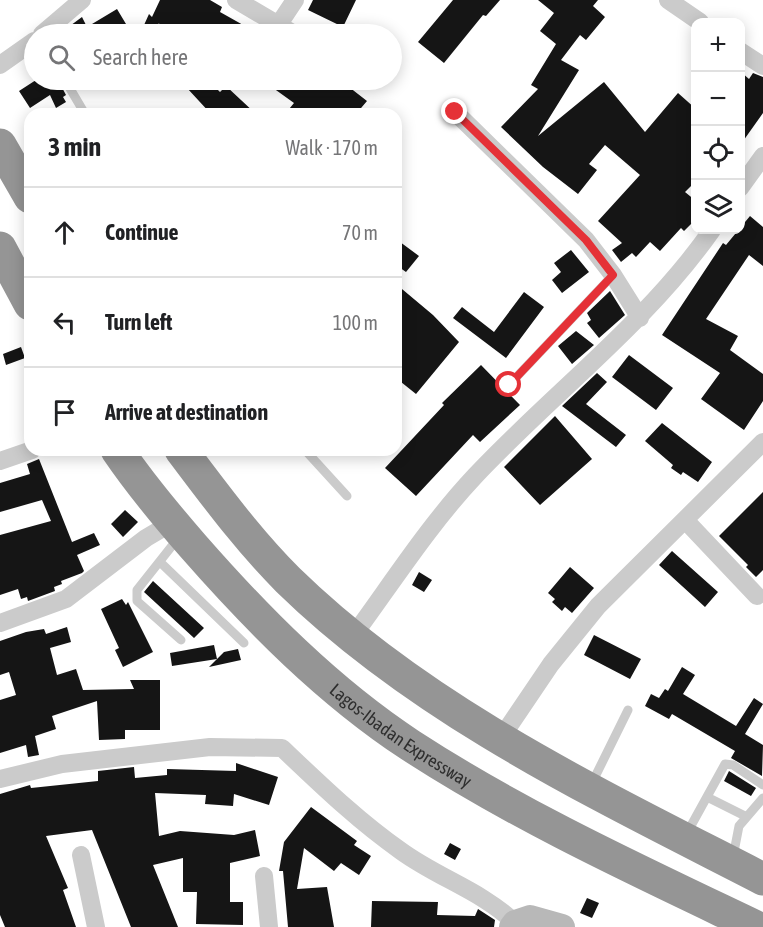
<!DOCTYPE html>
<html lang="en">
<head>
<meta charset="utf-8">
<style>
  body { margin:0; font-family:"Asap Condensed",sans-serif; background:#f6f6f6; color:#202124 }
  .controls { position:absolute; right:18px; top:18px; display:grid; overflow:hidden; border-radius:12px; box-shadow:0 3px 15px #0003 }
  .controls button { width:54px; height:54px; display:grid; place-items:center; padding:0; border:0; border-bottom:2px solid #e0e0e0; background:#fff; color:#202124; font:30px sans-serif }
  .stop { position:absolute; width:18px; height:18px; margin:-14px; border:4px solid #e53137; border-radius:50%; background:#fff }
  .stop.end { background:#e53137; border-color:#fff; box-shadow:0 2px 6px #0008 }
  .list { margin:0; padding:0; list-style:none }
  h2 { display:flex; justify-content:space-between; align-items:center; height:78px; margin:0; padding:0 24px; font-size:26px }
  h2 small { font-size:20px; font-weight:400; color:#757577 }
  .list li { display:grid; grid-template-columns:39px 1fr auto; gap:18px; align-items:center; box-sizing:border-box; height:90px; padding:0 24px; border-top:2px solid #e0e0e0 }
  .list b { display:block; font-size:22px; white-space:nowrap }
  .list em { font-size:20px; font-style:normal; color:#757577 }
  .icon { flex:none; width:33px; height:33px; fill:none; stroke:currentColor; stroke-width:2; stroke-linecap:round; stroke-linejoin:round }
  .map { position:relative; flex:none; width:763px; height:927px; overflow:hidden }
  .search { position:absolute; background:#fff; box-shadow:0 3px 15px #0003; left:24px; top:24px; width:378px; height:66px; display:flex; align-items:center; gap:15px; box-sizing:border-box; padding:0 21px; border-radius:33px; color:#757577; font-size:22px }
  .panel { position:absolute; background:#fff; box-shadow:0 3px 15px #0003; left:24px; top:108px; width:378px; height:348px; border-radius:18px }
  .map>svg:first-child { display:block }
  .building { fill:#151515 }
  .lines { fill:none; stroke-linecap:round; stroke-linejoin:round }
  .lane { stroke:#cbcbcb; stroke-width:9 }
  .street { stroke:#cbcbcb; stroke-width:18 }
  .secondary { stroke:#b8b8b8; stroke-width:26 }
  .highway { stroke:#959595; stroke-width:33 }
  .route { stroke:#e53137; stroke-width:8 }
  .labels { text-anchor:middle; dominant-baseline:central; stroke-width:6; stroke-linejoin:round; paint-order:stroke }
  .street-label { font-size:18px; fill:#2e2e2e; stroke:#fff }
</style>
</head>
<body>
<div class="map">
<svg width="763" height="927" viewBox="0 0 763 927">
  <rect width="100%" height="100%" fill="#fff"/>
  <path class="building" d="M160,0H210L222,7L220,12L259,34H193L177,26L174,33L158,23L168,34H140L149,14L152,17Z
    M313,0H356L343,27L308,10Z
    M453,0H500L486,16L483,15L444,63L418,42Z
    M538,0H598L593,6L605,17L586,40L580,35L561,60L579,70L538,136L604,82L645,132L678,93L696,109V181L685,192L696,201V219L684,231L681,228L660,251L650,242L636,257L632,253L621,262L612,250L622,243L598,221L640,175L605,145L589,164L597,170L578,194L543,167L501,127L538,89L531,85L556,44L540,31L554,13Z
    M117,9L132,34H59L82,17L87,27Z
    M741,72L749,79L753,73L763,77V113L741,144Z
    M36,80H58L66,95L63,97L66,102L56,108L50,95L30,108L19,91Z
    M197,80H208L220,92L226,86L256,114H211L187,88Z
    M262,80H340L367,101L356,114H285L294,103Z
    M750,216L763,227V266L749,255L706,319L738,336L730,350L763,374V401L744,430L701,399L720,373L662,335L723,243L726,245Z
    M396,239L419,256L406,272L396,265Z
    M571,250L589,272L562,293L552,280L561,272L554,263Z
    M396,284L433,315L459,342L416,394L396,378Z
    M610,291L625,315L599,338L587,323L591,320L587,313Z
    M524,292L544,307L506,358L453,318L462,307L494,332Z
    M576,331L594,345L572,364L558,346Z
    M21,347L25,358L6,365L3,354Z
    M629,355L673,388L656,410L612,377Z
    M481,365L520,405L480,442L473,435L416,496L385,468L444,405L442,403Z
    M597,373L607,382L586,404L626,435L616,447L562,406Z
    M555,416L592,459L540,505L504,467Z
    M662,423L712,462L698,482L683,472L681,475L671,468L673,465L645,441Z
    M39,459L72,542L94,533L100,545L77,555L84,571L82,573L61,581L62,584L54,587L55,591L28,601L27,597L21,599L18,589L0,595V535L51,521L42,500L0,512V483L30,474L27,464Z
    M763,492V570L756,577L746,567L748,565L719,536Z
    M125,510L138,522L123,537L111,524Z
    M672,551L718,592L705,607L659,565Z
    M570,567L594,588L572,613L565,607L562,611L552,602L555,599L548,593Z
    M419,572L432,580L424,592L412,585Z
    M153,581L204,628L194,638L144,592Z
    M122,599L126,605L128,602L153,652L123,667L115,650L119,648L101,609Z
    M67,627L71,642L50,648L57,675L76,669L83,690L134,689L130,680H160V730H125V739L99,740L97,701L52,716L56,729L35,736L39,755L28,757L26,745L0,753V700L16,695L9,672L0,675V641L26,632L44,629L46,634Z
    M594,635L641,659L630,679L584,655Z
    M214,645L217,659L224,652L238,649L241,660L209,667L217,659L172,666L170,653Z
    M682,667L695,675L683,694L736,726L754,698L763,704L745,734L763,745L762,776L731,758L735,751L672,714L669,719L645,706L651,694L659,698L665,689L668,691Z
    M236,763L278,777L269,805L234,794L233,806L205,804L206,795L155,793L159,836L180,831L234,835L255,830L260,856L230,863V902H243V925L196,924L197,892H183V858L153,865L178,927H131L92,830L46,836L68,888L63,890L76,927H5L0,915V794L30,785L31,788L98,781V771L134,767L135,778L167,775V769L236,771Z
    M729,771L756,788L751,796L724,781Z
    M311,807L357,841L354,845L371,856L359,875L341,863L334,871L304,848L297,889L327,887L334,927H288L283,871H279L284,842Z
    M450,843L461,849L455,860L444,854Z
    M587,898L599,903L592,918L580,913Z
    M372,901L438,902L437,915L475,916L478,909L495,920L494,927H371Z"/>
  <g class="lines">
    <path class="lane" d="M65,80L85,114
      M509,385L613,275
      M305,450L347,496
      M179,537L137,590V601L181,640
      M160,562L244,643
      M592,783L628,710
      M709,798L745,816
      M687,833L725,764L733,765L763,785
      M733,857L739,826L763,798"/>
    <path class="street" d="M236,0L294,34
      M668,0L700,22
      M279,24L295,0
      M42,34L82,0
      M740,51L763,66
      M0,65L34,41
      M358,80L360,81
      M455,112L586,240L613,275L640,318
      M740,188L763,156
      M0,461L32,450
      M686,521L757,596
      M0,623L66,599L146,538L173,522
      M353,636C392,583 429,525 475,476C553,393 646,324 712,230
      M501,738L551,664L598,606L763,442
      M0,779L62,764L210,747L282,748C320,784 358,821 401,851C438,878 482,891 515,923
      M81,855L96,927
      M264,876L269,927"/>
    <path class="secondary" d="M512,927L515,923L530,918L562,927"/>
    <g class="highway">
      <path d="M0,145L30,197"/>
      <path d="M0,248L30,304"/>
      <path id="s1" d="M117,450C140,484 166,515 193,546C257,619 328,691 410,745C519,816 639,871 756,927"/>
      <path d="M181,450C215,495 248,540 288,580C422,711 598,794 763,879"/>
    </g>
  </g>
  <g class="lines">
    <path class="route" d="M455,112L586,240L613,275L509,385"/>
  </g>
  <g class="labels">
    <g class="street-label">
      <text stroke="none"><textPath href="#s1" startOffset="405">Lagos-Ibadan Expressway</textPath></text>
    </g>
  </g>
</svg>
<div class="controls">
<button>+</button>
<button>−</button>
<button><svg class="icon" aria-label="locate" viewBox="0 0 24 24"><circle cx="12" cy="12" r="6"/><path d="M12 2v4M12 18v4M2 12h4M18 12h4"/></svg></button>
<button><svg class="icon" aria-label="layers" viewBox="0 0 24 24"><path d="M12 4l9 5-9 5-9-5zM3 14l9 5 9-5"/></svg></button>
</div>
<div class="stop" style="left:509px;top:385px"></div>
<div class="stop end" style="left:455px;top:112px"></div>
<div class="search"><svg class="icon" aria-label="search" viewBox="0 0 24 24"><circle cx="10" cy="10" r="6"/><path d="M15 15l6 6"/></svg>Search here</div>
<section class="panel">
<h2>3 min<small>Walk · 170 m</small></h2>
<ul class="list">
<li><svg class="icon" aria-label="ahead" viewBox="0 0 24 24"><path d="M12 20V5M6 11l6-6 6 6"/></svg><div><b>Continue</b></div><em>70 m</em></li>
<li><svg class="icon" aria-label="left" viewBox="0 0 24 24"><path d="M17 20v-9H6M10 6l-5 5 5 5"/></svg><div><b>Turn left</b></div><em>100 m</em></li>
<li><svg class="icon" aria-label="arrive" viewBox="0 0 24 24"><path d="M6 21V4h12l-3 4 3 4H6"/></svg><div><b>Arrive at destination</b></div></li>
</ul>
</section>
</div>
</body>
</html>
